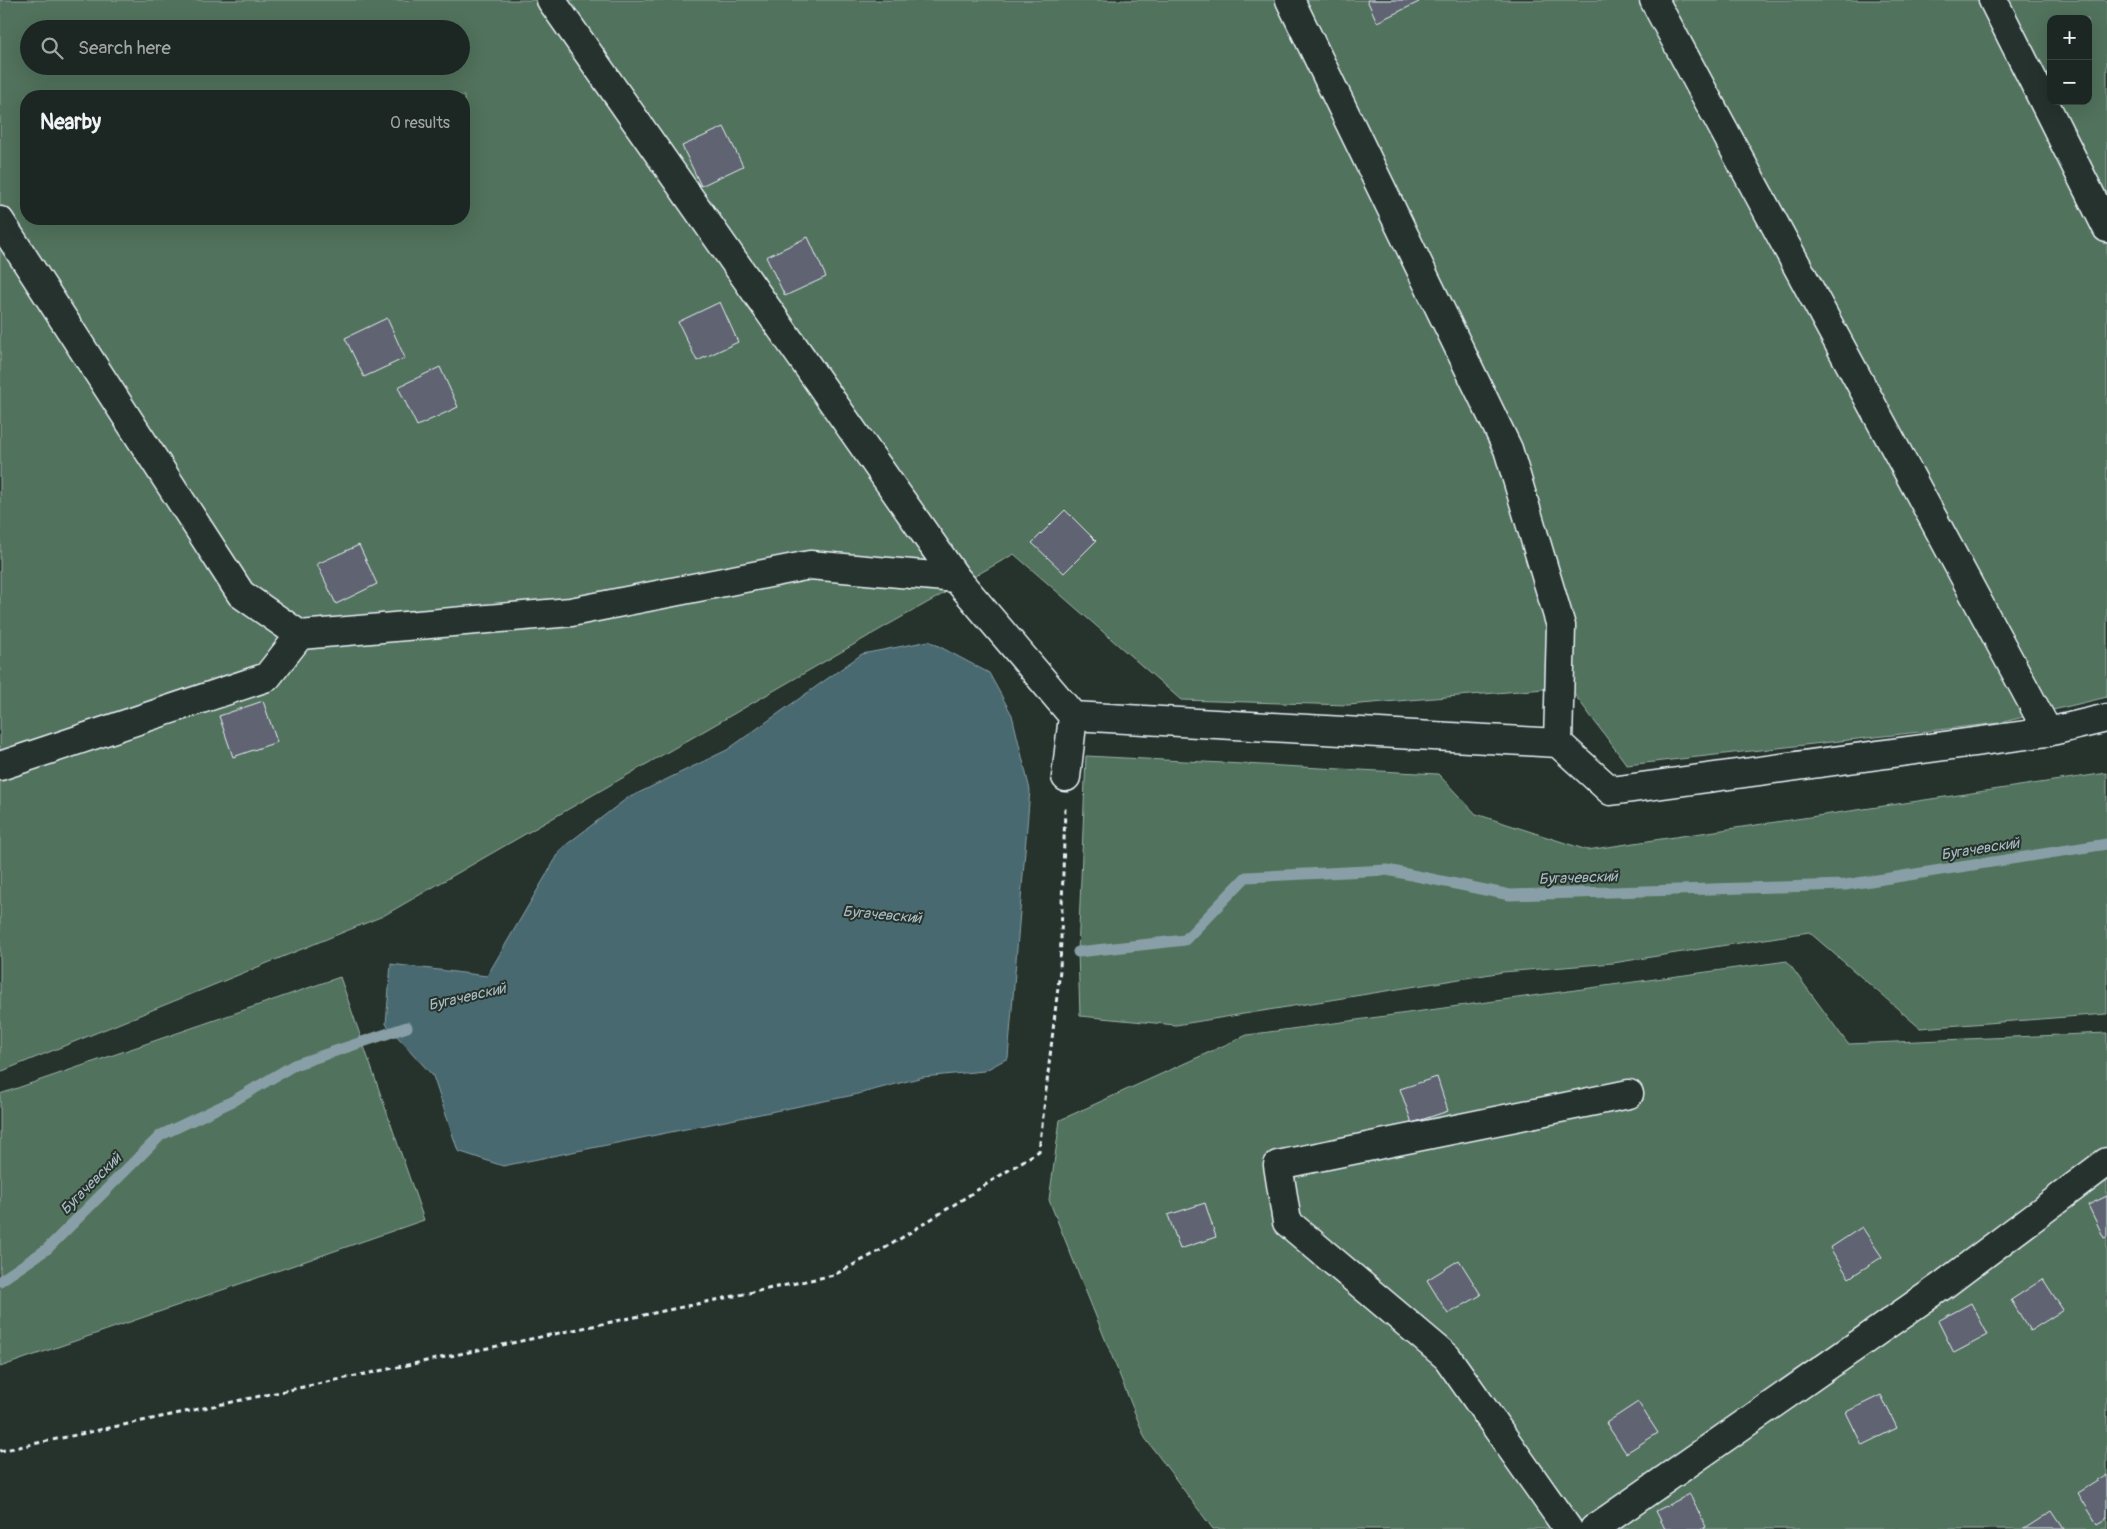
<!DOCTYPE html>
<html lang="en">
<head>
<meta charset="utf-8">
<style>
  body { margin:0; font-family:Pangolin,sans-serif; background:#252e2a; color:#f1f3f6 }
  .controls { position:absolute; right:15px; top:15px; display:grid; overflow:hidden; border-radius:10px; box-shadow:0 5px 20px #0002 }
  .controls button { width:45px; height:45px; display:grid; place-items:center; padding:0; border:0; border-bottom:1px solid #3a4340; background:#1c2622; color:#f1f3f6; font:25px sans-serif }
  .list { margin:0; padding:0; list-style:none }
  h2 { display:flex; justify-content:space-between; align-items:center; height:65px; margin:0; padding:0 20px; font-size:21px }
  h2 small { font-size:16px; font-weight:400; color:#a0a5a5 }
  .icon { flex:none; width:28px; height:28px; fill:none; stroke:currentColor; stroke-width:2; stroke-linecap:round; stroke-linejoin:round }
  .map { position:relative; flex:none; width:2107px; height:1529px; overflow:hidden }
  .search { position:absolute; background:#1c2622; box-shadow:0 5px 20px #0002; left:20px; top:20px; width:450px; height:55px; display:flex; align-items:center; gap:12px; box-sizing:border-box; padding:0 18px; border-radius:28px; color:#a0a5a5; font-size:19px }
  .panel { position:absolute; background:#1c2622; box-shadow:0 5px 20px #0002; left:20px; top:90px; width:450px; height:135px; border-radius:20px }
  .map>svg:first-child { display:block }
  .green { fill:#51725c; stroke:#9cb2aa; fill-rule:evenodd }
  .water { fill:#4a6971; stroke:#899fa7 }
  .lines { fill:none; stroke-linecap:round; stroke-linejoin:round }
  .stream { stroke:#899fa7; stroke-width:11 }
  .building { fill:#5f6472; stroke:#e8f1f8 }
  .minor-casing { stroke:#e8f1f8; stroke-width:31 }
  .path { stroke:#e8f1f8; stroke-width:3; stroke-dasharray:5 4; stroke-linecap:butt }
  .minor { stroke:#26332d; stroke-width:28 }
  .labels { text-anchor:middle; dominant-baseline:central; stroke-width:4; stroke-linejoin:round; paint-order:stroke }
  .water-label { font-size:15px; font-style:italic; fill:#a9bbc2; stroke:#26332d }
</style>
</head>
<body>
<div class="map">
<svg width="2107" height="1529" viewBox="0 0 2107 1529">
  <rect width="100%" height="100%" fill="#26332d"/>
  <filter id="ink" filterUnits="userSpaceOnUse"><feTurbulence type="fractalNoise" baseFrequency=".02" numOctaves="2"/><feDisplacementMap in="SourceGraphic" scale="10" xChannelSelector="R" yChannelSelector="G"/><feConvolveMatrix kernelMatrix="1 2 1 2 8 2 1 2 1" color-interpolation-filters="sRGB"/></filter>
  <g filter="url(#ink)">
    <path class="green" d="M0,0H2107V697L1999,723L1627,765L1569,687L1348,705L1181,700L1014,554L886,626L383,916L0,1072ZM2051,19H2088V101H2051ZM29,29H461V66H29ZM26,96H464V219H26Z
      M1086,756L1438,774L1476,814L1587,850L2107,773V1014L1920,1028L1809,932L1613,963L1503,972L1176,1025L1080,1016L1078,952Z
      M1787,961L1848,1044L2107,1033V1529H1213L1145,1438L1049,1200L1060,1120L1247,1035Z
      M340,977L424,1220L0,1367V1094Z"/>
    <path class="water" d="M929,641L989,673L1012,715L1030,790L1008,1058L984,1071L923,1077L854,1095L503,1166L458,1151L433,1076L386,1024L391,964L487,976L562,848L626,799L727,750L862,654Z"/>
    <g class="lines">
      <path class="stream" d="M1078,952L1185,940L1246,877L1387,870L1510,895L1845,885L2107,844
        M0,1281L47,1249L161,1135L235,1100L294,1065L407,1027"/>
    </g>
    <path class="building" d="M1367,0H1418L1419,2L1377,22Z
      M724,127L743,166L701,186L682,146Z
      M808,237L826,277L785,296L766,257Z
      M720,302L738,342L697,361L678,322Z
      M387,318L405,358L364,377L345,338Z
      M440,367L458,407L417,426L398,387Z
      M1065,510L1096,541L1064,573L1032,543Z
      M359,545L377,584L336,604L317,564Z
      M263,701L277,742L233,757L219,716Z
      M1437,1077L1448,1111L1412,1123L1400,1089Z
      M2107,1196V1237L2104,1238L2088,1205Z
      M1205,1203L1216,1237L1180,1249L1168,1215Z
      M1862,1227L1882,1257L1849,1278L1830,1248Z
      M1459,1260L1481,1295L1448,1314L1427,1280Z
      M2043,1279L2063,1310L2030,1331L2011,1300Z
      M1971,1303L1988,1335L1954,1353L1938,1321Z
      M1881,1395L1897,1428L1862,1445L1846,1412Z
      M1638,1402L1658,1433L1626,1453L1606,1423Z
      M2107,1475V1518L2097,1524L2078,1493Z
      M1690,1494L1706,1527L1702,1529H1665L1656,1511Z
      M2052,1511L2064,1529H2024Z"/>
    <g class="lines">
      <g class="minor-casing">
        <path id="minor" d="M551,0L956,578
          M1654,0L2048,732
          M1993,0L2107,228
          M0,221L241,594L300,635
          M1558,743L1611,791L2048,732L2107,718
          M0,766L267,677L300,635L571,612L810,565L956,578L1073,716L1558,743L1561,626L1508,449L1290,0
          M1066,777L1073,716
          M1568,1529L1447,1357L1287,1222L1278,1165L1629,1094
          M1594,1529L1942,1286L2107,1162"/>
      </g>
      <path class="path" d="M0,1451L834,1275L887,1247L1039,1151L1060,970L1065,808"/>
      <use href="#minor" class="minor"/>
    </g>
  </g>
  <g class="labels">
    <g class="water-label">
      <text transform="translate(1980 849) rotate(-9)">Бугачевский</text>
      <text transform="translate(1578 878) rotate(-2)">Бугачевский</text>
      <text transform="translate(882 915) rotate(5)">Бугачевский</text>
      <text transform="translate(467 997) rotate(-13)">Бугачевский</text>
      <text transform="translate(91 1184) rotate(-45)">Бугачевский</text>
    </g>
  </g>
</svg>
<div class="controls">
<button>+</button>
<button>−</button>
</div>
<div class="search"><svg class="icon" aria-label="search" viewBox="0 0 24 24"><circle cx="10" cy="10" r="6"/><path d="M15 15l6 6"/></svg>Search here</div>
<section class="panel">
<h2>Nearby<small>0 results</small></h2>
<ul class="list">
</ul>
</section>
</div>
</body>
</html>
